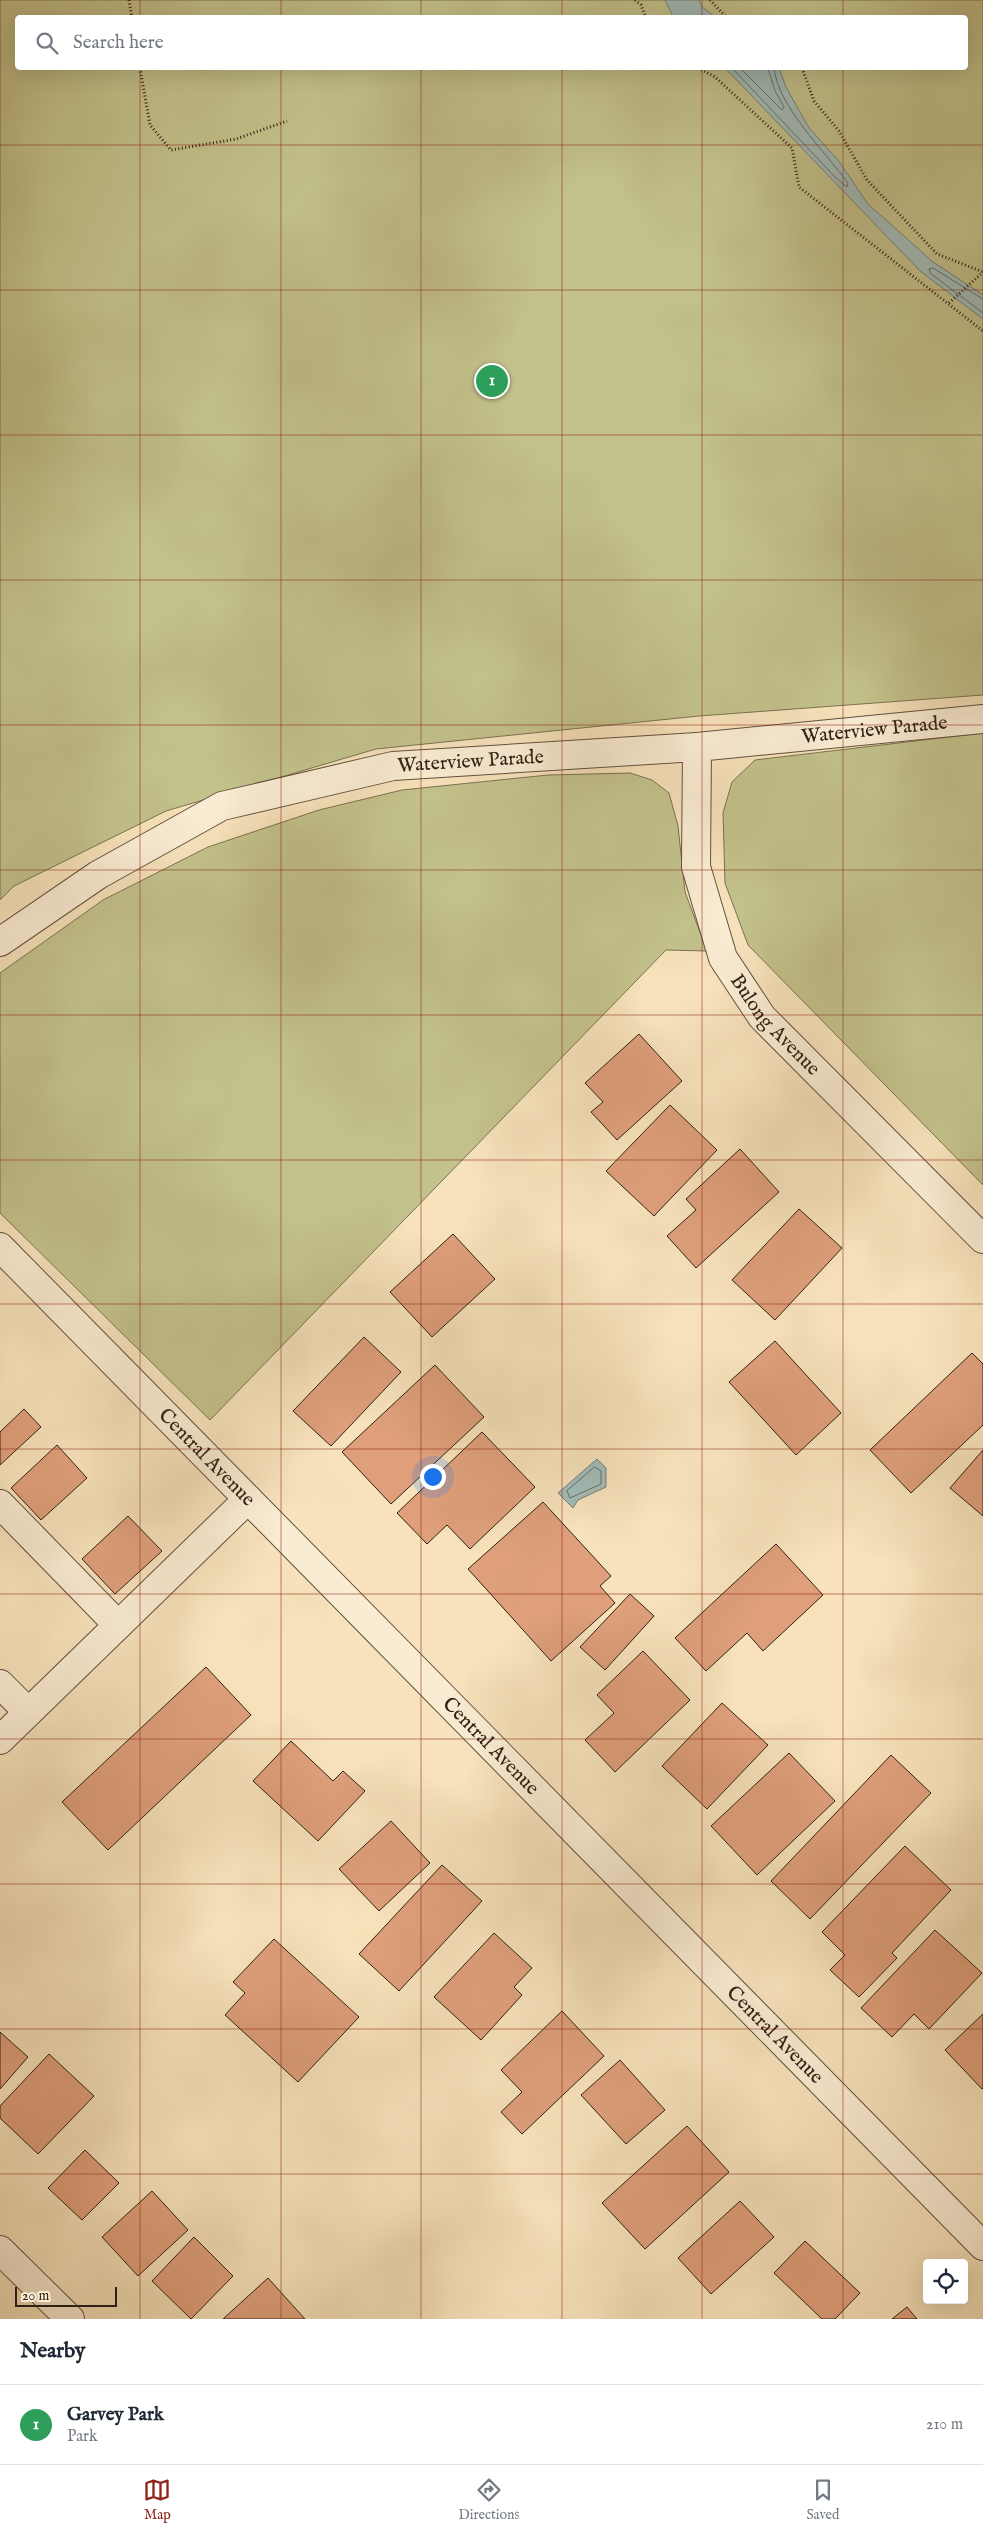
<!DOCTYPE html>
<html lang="en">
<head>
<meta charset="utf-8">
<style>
  body { margin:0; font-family:"IM FELL English",serif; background:#f2f2f3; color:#1f2937 }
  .controls { position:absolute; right:15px; bottom:15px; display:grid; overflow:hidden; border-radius:5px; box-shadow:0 5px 20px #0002 }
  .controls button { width:45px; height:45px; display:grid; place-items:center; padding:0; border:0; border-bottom:1px solid #e0e1e3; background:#fff; color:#1f2937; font:25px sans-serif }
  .scale { position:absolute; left:15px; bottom:12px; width:102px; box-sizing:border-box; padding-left:5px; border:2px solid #302116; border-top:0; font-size:14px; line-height:18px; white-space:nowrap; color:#302116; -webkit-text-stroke:4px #faecd3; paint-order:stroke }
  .you { position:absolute; left:432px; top:1476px; width:18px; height:18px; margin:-12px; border:4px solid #fff; border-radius:50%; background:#1a73e8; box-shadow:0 0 0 8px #1a73e833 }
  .badge { display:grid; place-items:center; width:32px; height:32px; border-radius:50%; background:#8f2418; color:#fff; font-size:16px; font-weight:700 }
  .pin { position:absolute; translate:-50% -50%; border:2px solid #fff; box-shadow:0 1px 5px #0006 }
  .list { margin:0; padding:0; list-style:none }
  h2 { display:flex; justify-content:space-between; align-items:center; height:65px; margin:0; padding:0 20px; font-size:21px }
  h2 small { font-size:16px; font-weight:400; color:#747a83 }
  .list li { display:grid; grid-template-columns:32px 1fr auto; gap:15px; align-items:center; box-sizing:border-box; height:80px; padding:0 20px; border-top:1px solid #e0e1e3 }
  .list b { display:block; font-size:19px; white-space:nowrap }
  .list p { margin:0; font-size:16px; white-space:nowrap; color:#747a83 }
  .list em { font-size:16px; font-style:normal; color:#747a83 }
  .icon { flex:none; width:28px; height:28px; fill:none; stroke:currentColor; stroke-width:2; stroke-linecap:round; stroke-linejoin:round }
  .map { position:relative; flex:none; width:983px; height:2319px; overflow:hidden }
  .search { position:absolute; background:#fff; box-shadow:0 5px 20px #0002; left:15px; right:15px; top:15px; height:55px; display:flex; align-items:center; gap:12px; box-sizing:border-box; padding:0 18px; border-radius:5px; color:#747a83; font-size:19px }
  .sheet { height:145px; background:#fff }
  nav { display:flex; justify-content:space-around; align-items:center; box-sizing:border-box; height:70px; border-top:1px solid #e0e1e3; background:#fff; font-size:14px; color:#747a83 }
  nav a { display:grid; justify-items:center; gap:2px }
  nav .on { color:#8f2418 }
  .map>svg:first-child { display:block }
  .green { fill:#c3c28c; stroke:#7a7251; fill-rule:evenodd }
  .water { fill:#a1bcb9; stroke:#747e78 }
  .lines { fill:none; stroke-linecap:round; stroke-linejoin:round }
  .shore { stroke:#686e68; stroke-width:1 }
  .building { fill:#de9f7a; stroke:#302116 }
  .minor-casing { stroke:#62513f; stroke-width:30 }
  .path { stroke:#302116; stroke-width:3; stroke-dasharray:1 2.5; stroke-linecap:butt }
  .minor { stroke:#faecd3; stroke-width:28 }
  .grid { fill:none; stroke:#8f2418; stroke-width:1; stroke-opacity:0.55 }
  .labels { text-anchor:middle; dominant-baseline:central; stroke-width:4; stroke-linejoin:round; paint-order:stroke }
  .street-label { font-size:20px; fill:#302116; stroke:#faecd3 }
</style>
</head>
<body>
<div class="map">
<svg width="983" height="2319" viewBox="0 0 983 2319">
  <rect width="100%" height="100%" fill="#f7e2bb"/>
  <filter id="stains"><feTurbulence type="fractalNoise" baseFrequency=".004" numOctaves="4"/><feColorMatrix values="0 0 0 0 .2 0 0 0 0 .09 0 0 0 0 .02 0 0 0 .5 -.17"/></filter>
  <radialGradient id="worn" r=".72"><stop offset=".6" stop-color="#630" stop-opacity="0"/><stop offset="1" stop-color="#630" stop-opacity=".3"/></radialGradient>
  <path class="green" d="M0,0H983V695L699,716L376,749L166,811L14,886L0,900ZM18,18H966V68H18Z
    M983,733V1185L748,945L725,883L723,813L732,782L755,760Z
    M630,773L652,780L669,793L678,826L685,892L707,951L666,950L210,1420L0,1213V973L103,900L208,847L319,810L402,790L548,775Z"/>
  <path class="water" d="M665,0H699L702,7L715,17H673Z
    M725,68H779L786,87L809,128L838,160L868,204L933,262L983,295V319L920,271Z
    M597,1459L606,1468V1487L578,1500L573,1508L558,1493Z"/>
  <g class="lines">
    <path class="shore" d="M732,68L836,178L847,187L848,183C825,151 778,107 774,68
      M740,68L782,110L784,107L775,91L768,68
      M983,299L933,268L929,269L930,273L983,313
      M595,1467L601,1471V1484L570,1498L567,1491Z"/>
  </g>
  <path class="building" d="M639,1034L682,1081L617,1140L591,1112L603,1102L585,1083Z
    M670,1105L717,1150L654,1216L606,1171Z
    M740,1149L779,1192L696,1268L667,1236L696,1210L686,1199Z
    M799,1209L842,1248L775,1320L732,1280Z
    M453,1234L495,1279L432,1337L390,1292Z
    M364,1337L401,1372L331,1446L293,1411Z
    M775,1341L841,1413L796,1455L729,1382Z
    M972,1353L983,1364V1425L911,1493L870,1450Z
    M435,1365L484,1417L391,1504L342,1452Z
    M24,1409L41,1427L0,1465V1432Z
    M482,1432L535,1487L470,1549L447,1525L427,1544L397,1513Z
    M57,1445L87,1478L41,1520L11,1488Z
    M983,1450V1516L950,1488Z
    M543,1502L611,1576L600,1586L615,1603L551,1661L468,1569Z
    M128,1516L162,1551L115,1594L82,1559Z
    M776,1544L823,1595L763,1651L747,1633L706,1671L675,1638Z
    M630,1594L654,1616L605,1670L580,1647Z
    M643,1651L690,1700L615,1772L585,1740L614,1713L597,1695Z
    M206,1667L251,1715L108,1850L62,1802Z
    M722,1703L768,1745L707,1809L662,1766Z
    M291,1741L333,1781L343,1771L365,1791L318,1841L253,1781Z
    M789,1753L835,1801L757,1875L711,1826Z
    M891,1755L931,1793L810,1919L771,1881Z
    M391,1821L430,1863L379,1911L339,1869Z
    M905,1846L951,1890L892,1953L897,1958L859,1997L830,1970L845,1955L822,1932Z
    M442,1865L482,1901L399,1991L359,1954Z
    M935,1930L982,1973L929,2029L914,2014L892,2037L861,2008Z
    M494,1933L532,1968L514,1987L522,1995L481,2040L434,1997Z
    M274,1939L359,2017L298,2082L225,2015L245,1993L233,1982Z
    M562,2011L604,2056L522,2134L501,2112L522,2092L501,2070Z
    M983,2014V2088L982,2089L945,2050Z
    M0,2032L28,2057L0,2089Z
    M49,2054L94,2096L38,2154L0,2118V2106Z
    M620,2060L665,2110L626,2144L581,2095Z
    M687,2126L729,2172L645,2249L602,2203Z
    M85,2150L119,2183L82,2220L48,2188Z
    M152,2191L188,2230L138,2276L102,2237Z
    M740,2201L774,2237L711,2294L678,2258Z
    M194,2237L233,2276L191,2319L152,2281Z
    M805,2241L860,2293L835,2319H822L774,2273Z
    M268,2278L305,2319H223Z
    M907,2307L917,2319H892Z"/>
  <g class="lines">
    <g class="minor-casing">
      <g id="minor">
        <path id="s1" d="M697,747L696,867L723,958L762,1017L983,1239"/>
        <path id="s2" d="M0,942L98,875L222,806L393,766L697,747L983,719"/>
        <path id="s3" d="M0,1247L983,2246"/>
        <path d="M0,1504L118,1625"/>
        <path d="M0,1684L28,1712"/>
        <path d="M0,1740L248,1499"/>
        <path d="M0,2250L70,2319"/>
      </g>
    </g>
    <path class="path" d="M129,0L132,18
      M635,0L641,5L646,18
      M710,0L727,18
      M140,68L150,125L171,150L236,139L287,121
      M698,68L715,77L792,148L799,187L983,331
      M802,68L814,101L839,131L867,180L937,254L983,272
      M949,303L983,272"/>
    <use href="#minor" class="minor"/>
  </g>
  <path class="grid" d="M140,0V18M281,0V18M421,0V18M562,0V18M702,0V18M843,0V18M140,68V2319M281,68V2319M421,68V2319M562,68V2319M702,68V2319M843,68V2319M0,145H983M0,290H983M0,435H983M0,580H983M0,725H983M0,870H983M0,1015H983M0,1160H983M0,1304H983M0,1449H983M0,1594H983M0,1739H983M0,1884H983M0,2029H983M0,2174H983"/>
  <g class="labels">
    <g class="street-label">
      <text stroke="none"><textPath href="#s2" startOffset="919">Waterview Parade</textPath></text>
      <text stroke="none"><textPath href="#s2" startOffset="514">Waterview Parade</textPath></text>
      <text stroke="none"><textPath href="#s1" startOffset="300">Bulong Avenue</textPath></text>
      <text stroke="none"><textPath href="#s3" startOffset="295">Central Avenue</textPath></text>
      <text stroke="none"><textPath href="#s3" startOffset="700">Central Avenue</textPath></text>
      <text stroke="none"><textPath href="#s3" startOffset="1105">Central Avenue</textPath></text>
    </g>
  </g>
  <rect width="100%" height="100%" filter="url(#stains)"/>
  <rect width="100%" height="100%" fill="url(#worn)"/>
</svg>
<div class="controls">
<button><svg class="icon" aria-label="locate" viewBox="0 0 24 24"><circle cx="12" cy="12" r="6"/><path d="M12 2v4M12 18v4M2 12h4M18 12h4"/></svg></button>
</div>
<div class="scale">20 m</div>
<div class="you"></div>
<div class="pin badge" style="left:492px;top:381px;background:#2e9e5b">1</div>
<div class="search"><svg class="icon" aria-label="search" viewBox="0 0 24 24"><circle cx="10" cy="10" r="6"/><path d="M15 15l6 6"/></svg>Search here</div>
</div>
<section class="sheet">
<h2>Nearby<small></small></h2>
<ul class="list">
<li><span class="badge" style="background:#2e9e5b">1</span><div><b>Garvey Park</b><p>Park</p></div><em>210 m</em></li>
</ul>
</section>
<nav>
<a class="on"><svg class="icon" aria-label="map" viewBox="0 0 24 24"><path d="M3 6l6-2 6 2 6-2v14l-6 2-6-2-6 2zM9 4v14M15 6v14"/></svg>Map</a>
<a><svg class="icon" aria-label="directions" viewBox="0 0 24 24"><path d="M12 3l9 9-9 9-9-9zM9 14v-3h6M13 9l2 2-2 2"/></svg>Directions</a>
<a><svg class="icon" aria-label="saved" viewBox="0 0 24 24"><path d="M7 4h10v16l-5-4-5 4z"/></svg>Saved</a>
</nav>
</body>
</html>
